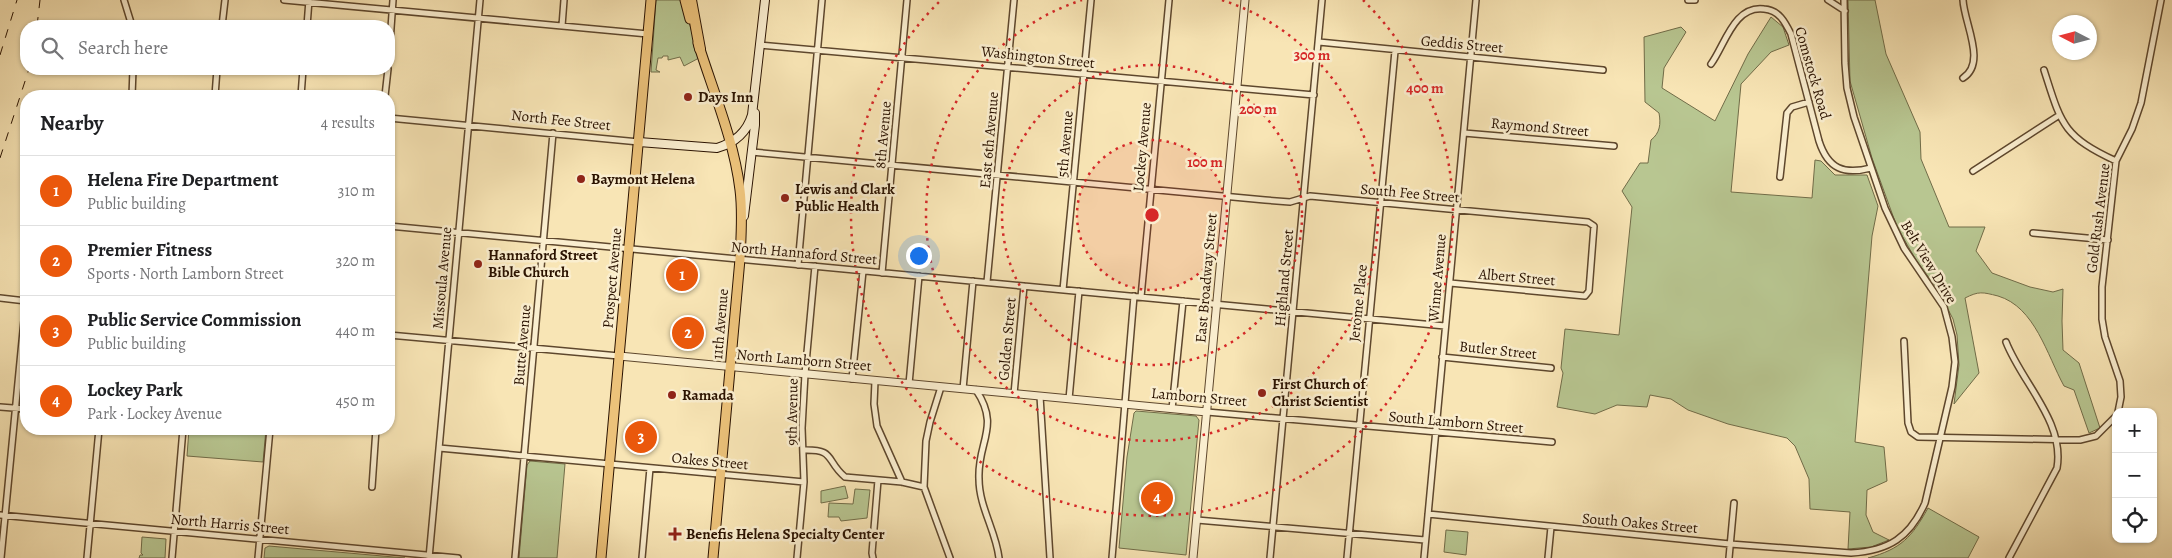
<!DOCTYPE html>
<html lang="en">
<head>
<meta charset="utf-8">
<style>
  body { margin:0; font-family:Alegreya,serif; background:#f2f2f2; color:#202124 }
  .controls { position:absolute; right:15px; bottom:15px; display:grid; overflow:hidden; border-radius:10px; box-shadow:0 1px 4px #0004 }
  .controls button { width:45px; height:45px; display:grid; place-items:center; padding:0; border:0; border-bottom:1px solid #e0e0e0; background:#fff; color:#202124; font:25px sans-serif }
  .compass { position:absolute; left:2052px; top:15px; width:45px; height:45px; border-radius:50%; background:#fff; box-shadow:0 1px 4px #0004; rotate:276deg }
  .you { position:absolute; left:918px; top:255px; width:18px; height:18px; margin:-12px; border:4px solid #fff; border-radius:50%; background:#1a73e8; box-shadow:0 0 0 8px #1a73e833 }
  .badge { display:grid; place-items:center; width:32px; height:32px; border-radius:50%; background:#ea580c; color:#fff; font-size:16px; font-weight:700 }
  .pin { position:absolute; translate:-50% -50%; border:2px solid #fff; box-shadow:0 1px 5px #0006 }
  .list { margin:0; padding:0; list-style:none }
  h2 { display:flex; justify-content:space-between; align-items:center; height:65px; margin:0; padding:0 20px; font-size:21px }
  h2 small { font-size:16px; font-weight:400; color:#757577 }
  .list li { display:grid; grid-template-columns:32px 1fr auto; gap:15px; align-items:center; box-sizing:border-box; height:70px; padding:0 20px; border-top:1px solid #e0e0e0 }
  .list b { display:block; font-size:19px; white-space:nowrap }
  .list p { margin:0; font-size:16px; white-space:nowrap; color:#757577 }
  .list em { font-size:16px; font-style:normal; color:#757577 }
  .icon { flex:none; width:28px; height:28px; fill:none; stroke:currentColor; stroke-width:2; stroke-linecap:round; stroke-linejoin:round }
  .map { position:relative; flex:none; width:2172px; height:558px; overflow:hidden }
  .search { position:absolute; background:#fff; box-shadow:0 1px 4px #0004; left:20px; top:20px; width:375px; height:55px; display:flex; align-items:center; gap:12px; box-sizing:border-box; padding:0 18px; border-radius:20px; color:#757577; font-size:19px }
  .panel { position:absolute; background:#fff; box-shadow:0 1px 4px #0004; left:20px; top:90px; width:375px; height:345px; border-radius:20px }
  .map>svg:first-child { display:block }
  .green { fill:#b8c691; stroke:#716c48 }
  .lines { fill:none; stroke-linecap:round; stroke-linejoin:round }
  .minor-casing { stroke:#5e472d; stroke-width:8 }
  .tertiary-casing { stroke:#5e472d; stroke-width:9 }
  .secondary-casing { stroke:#2a1200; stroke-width:10 }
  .trunk-casing { stroke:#2a1200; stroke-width:11 }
  .motorway-casing { stroke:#2a1200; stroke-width:12 }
  .minor { stroke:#faeecf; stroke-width:5 }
  .tertiary { stroke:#faeecf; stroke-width:7 }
  .secondary { stroke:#faeecf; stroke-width:8 }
  .trunk { stroke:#ecc27a; stroke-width:9 }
  .motorway { stroke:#ecc27a; stroke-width:10 }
  .rail { stroke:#2a1200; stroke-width:1; stroke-dasharray:9 9; stroke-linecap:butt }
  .ring { fill:none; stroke:#d62828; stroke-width:2.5; stroke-dasharray:2.5 5 }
  .poi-dot { fill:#8f2418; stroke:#faeecf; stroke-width:2 }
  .labels { text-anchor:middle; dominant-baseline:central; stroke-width:5; stroke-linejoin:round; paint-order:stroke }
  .street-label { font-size:15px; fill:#2a1200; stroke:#faeecf }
  .poi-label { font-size:15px; font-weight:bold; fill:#2a1200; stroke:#faeecf; text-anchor:start }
  .centre { fill:#d62828; stroke:#faeecf; stroke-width:2.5 }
  .ring-label { font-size:15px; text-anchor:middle; font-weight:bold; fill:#d62828; stroke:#faeecf; stroke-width:5; stroke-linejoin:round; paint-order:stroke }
</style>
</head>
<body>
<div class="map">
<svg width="2172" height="558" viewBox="0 0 2172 558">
  <rect width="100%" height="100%" fill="#f8e5b5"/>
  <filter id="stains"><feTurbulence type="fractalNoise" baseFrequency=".004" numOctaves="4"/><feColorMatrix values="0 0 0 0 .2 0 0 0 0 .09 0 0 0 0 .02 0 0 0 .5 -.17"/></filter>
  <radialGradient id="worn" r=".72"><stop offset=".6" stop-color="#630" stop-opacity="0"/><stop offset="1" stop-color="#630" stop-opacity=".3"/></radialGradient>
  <path class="green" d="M656,0H683L699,58L684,66L680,57L668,60V56H663L662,58H658L656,70L660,72H651Z
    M1848,0H1875L1886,54L1920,132L1921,159L1949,227H1985L1976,251L1992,273L2030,287L2053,292L2063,289L2062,321L2063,350L2079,363L2100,428L2089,433L2074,390L2064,386C2047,355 2035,307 1998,296C1982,292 1979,291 1965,298L1979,373L1954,404L1959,365L1957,335L1953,319L1938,290L1916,260L1897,227L1872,158L1850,81Z
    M1771,17L1783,27L1789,45L1771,52L1741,84L1731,192L1812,198L1815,160L1821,161L1835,175H1867L1878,206L1872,236L1855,442L1884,447L1887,481L1867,490L1866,515L1873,532L1889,540L1871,547L1848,549L1850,512L1810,509L1809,479L1795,446L1787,438L1728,424L1688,410L1671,399L1650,395L1647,407L1617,405L1595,414L1557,407L1563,373L1561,368L1565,329L1619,335L1632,207L1622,191L1640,163H1648L1651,140C1660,133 1661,124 1659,113L1645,102L1644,37L1681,27L1686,32L1664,68L1662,88L1715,121L1748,54Z
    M1136,411L1196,416L1199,420L1186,555L1119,548L1127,457L1134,413Z
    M189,429H266L263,462L187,456Z
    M530,461L565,464L557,558H519L527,465Z
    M845,486L848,498L821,503V491Z
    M855,489L870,490L867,518L841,521L839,517H828L829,503L853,504Z
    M1928,508L1979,537L1968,558H1868C1901,549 1912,537 1928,508Z
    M1446,530L1468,532L1466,555L1444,552Z
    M142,537L166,539L165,558H139L140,555H143L141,553Z
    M269,546L405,558H264L265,548Z"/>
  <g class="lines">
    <g class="minor-casing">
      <path id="minor" d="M124,0L132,26
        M284,0L648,34
        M1688,0H1695
        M1828,0L1845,11
        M222,26L225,0
        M307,26L309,0
        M562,26L564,0
        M1319,42L1603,70
        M760,45L1314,95
        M389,56L393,0
        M1711,64C1725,45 1734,5 1764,9C1779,10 1785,22 1791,34L1819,141C1828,169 1844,175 1871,168
        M2044,70C2061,123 2062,136 2116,161
        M1963,78C1987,63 1964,23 1963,0
        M132,94L158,96
        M132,96L133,69
        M215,96L217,69
        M301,96L303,69
        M385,96L388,69
        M389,118L639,142
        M1464,133L1614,146
        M752,152L1265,200L1290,202L1310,196L1588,222L1594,226L1589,291L1585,296L1450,283
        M1973,171L2058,116
        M1780,177L1787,113L1792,107L1809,102
        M389,226L1445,326
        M2033,233L2108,240
        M798,265L822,0
        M882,273L907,0
        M987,282L1014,0
        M1063,290L1091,0
        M1141,297L1169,0
        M0,298L26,301
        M389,335L619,356
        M1904,341L1908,423L1911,432L1918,437L2080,440L2096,436L2116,416
        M2006,342C2022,383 2065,422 2057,468L2009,558
        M1442,357L1551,368
        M852,379L863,271
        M875,381L874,404L877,426L902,482
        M909,384L919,276
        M941,387L930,422L926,441L924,487L950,558
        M963,389L973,281
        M976,390C1001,427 977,442 979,479C979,507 996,531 999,558
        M1014,394L1024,286
        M1040,396L1050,558
        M1069,399L1079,291
        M0,407L26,409
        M1172,409L1183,301
        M1207,412L1552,442
        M2118,412L2121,397L2120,381L2105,337L2102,319V287L2116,161L2132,129L2141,103L2161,0
        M439,448L804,482
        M803,450C836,449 825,460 845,477L902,482L924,487
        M372,487L376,429
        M1428,514L1730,544L1851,553C1889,551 1910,537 1925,503L1952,387L1955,362L1952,337L1944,307L1904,248L1885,208L1854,117L1847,88L1845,63L1844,0
        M0,515L458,558
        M1197,520L1425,540
        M1,558L26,300
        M87,558L99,429
        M172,558L183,429
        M258,558L270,429
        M429,558L480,0
        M515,558L553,133
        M642,558L650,468
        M797,558L804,482L802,428L805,374L815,266
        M873,558L872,553L878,480
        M1112,558L1134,296
        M1270,558L1322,0
        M1347,558L1395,51
        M1424,558L1476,0
        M1548,558L1551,527
        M1729,558L1734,503"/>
    </g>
    <g class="tertiary-casing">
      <path id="tertiary" d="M619,356L1207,412
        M1193,558L1245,0"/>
    </g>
    <g class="secondary-casing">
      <path id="secondary" d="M639,142L717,148C734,143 747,132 752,115L765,0
        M744,216L755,125V113"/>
    </g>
    <g class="trunk-casing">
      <path id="trunk" d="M685,0L690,19
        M698,43C713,91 734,140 740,190C743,213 741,236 740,259L713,558
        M601,558L651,0"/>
    </g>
    <g class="motorway-casing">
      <path id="motorway" d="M691,0L700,49"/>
    </g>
    <use href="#minor" class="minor"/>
    <use href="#tertiary" class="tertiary"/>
    <use href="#secondary" class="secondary"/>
    <use href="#trunk" class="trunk"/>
    <use href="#motorway" class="motorway"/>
    <path class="rail" d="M37,26L40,0
      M0,55L17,0
      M0,158L29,69"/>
  </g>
  <circle cx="1152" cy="215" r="75" fill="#d62828" fill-opacity=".12"/>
  <g class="ring">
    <circle cx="1152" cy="215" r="75"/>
    <circle cx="1152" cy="215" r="150"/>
    <path d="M1222 0A226 226 0 1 1 1082 0"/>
    <path d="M1363 0A301 301 0 1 1 941 0"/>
  </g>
  <g class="poi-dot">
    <circle cx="688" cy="97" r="5"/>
    <circle cx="581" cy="179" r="5"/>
    <circle cx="785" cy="198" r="5"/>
    <circle cx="478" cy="264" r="5"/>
    <circle cx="1262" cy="393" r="5"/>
    <circle cx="672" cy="395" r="5"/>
    <path d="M672.5 526.5h5v5h5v5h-5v5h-5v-5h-5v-5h5z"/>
  </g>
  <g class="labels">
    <g class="street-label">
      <text transform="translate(1462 44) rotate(5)">Geddis Street</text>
      <text transform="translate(1038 57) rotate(6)">Washington Street</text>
      <text transform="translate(1813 73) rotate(74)">Comstock Road</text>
      <text transform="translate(561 120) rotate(6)">North Fee Street</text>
      <text transform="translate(1540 127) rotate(5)">Raymond Street</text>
      <text transform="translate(883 135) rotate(-85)">8th Avenue</text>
      <text transform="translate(989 140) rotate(-85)">East 6th Avenue</text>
      <text transform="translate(1065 144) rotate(-85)">5th Avenue</text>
      <text transform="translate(1142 147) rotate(-85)">Lockey Avenue</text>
      <text transform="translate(1410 193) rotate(5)">South Fee Street</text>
      <text transform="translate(2098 218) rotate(-83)">Gold Rush Avenue</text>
      <text transform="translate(804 253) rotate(5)">North Hannaford Street</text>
      <text transform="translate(1929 262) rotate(59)">Belt View Drive</text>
      <text transform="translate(1517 277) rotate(5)">Albert Street</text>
      <text transform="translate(442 278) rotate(-85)">Missoula Avenue</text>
      <text transform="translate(612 278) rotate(-85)">Prospect Avenue</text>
      <text transform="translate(1206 278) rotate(-85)">East Broadway Street</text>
      <text transform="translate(1284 278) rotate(-85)">Highland Street</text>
      <text transform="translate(1437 278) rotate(-85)">Winne Avenue</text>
      <text transform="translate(1358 303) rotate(-84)">Jerome Place</text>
      <text transform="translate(720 324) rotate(-85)">11th Avenue</text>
      <text transform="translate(1007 339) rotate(-85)">Golden Street</text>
      <text transform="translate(522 345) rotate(-85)">Butte Avenue</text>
      <text transform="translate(1498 350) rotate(6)">Butler Street</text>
      <text transform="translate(804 360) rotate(5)">North Lamborn Street</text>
      <text transform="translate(1199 397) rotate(5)">Lamborn Street</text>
      <text transform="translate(792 412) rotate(-89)">9th Avenue</text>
      <text transform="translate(1456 422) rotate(5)">South Lamborn Street</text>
      <text transform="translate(710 461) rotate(5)">Oakes Street</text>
      <text transform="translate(1640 523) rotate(5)">South Oakes Street</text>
      <text transform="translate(230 524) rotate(5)">North Harris Street</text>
    </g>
    <g class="poi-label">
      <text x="698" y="97">Days Inn</text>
      <text x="591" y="179">Baymont Helena</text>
      <text x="795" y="189">Lewis and Clark<tspan x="795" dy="17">Public Health</tspan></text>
      <text x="488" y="255">Hannaford Street<tspan x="488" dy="17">Bible Church</tspan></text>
      <text x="1272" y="384">First Church of<tspan x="1272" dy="17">Christ Scientist</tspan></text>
      <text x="682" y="395">Ramada</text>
      <text x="686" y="534">Benefis Helena Specialty Center</text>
    </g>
  </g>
  <circle cx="1152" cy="215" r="8" class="centre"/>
  <g class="ring-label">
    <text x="1312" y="60">300 m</text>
    <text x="1425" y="93">400 m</text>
    <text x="1258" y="114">200 m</text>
    <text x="1205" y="167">100 m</text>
  </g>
  <rect width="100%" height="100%" filter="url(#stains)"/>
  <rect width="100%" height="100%" fill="url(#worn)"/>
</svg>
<div class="controls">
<button>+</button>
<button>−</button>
<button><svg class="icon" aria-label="locate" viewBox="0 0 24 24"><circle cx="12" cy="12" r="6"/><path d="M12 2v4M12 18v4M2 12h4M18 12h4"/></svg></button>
</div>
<svg class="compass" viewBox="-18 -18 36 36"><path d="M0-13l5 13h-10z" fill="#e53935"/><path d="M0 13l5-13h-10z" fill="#757577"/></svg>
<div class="you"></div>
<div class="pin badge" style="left:682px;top:275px">1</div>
<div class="pin badge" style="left:688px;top:333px">2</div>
<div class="pin badge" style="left:641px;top:437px">3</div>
<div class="pin badge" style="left:1157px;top:498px">4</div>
<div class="search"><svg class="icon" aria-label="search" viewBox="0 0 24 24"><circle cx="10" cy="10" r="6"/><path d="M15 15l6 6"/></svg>Search here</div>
<section class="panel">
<h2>Nearby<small>4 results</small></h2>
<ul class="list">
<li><span class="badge">1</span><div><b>Helena Fire Department</b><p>Public building</p></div><em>310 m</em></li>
<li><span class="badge">2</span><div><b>Premier Fitness</b><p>Sports · North Lamborn Street</p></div><em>320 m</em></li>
<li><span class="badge">3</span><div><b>Public Service Commission</b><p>Public building</p></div><em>440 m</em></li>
<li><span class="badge">4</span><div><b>Lockey Park</b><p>Park · Lockey Avenue</p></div><em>450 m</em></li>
</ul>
</section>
</div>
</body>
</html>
